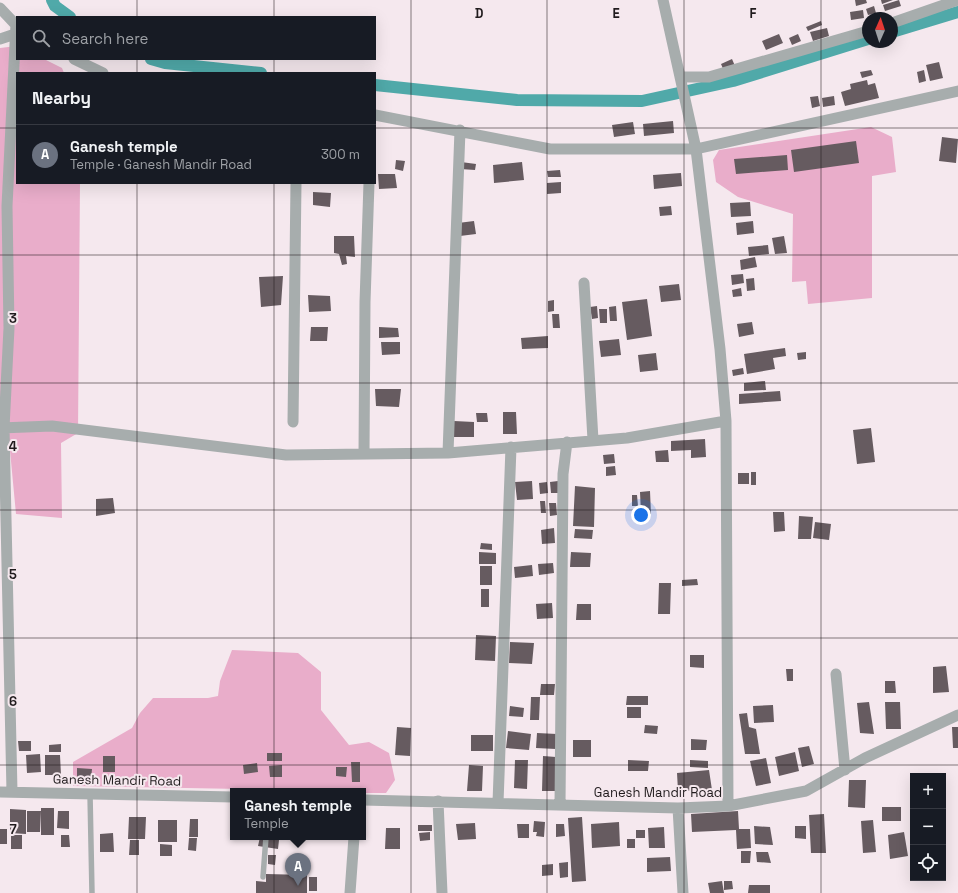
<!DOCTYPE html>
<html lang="en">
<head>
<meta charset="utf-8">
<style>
  body { margin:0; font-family:"Space Grotesk",sans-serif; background:#20242c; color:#f1f3f6 }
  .controls { position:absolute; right:12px; bottom:12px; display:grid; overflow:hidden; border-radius:0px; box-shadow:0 4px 16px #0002 }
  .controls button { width:36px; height:36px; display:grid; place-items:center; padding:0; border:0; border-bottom:1px solid #363941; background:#171b24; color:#f1f3f6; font:20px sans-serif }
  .compass { position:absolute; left:862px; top:12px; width:36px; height:36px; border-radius:50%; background:#171b24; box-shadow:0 4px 16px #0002; rotate:3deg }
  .you { position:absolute; left:641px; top:515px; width:14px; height:14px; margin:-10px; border:3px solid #fff; border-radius:50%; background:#1a73e8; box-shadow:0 0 0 6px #1a73e833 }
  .badge { display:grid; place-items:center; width:26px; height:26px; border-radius:50%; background:#93b6b8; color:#fff; font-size:13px; font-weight:700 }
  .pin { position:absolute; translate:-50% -33px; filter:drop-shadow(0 1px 2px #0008) }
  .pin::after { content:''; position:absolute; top:21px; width:14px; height:12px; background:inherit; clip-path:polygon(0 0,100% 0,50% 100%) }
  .popup { position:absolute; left:230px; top:788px; width:136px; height:52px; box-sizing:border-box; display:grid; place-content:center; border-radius:0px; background:#171b24; filter:drop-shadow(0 1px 3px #0005); font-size:13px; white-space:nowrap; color:#9ea1a6 }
  .popup b { font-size:15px; color:#f1f3f6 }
  .popup::after { content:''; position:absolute; left:50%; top:100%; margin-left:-8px; border:8px solid transparent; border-top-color:#171b24 }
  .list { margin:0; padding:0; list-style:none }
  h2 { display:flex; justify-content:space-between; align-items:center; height:52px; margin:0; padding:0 16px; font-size:17px }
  h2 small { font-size:13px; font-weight:400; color:#9ea1a6 }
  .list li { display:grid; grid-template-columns:26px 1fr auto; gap:12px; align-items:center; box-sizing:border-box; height:60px; padding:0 16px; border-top:1px solid #363941 }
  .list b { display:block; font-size:15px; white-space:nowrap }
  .list p { margin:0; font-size:13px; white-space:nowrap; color:#9ea1a6 }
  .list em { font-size:13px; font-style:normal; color:#9ea1a6 }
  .icon { flex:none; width:22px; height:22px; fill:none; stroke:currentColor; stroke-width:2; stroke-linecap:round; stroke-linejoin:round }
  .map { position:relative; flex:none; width:958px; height:893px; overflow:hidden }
  .search { position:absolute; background:#171b24; box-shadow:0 4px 16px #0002; left:16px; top:16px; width:360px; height:44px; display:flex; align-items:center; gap:10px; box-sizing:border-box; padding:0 14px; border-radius:0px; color:#9ea1a6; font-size:15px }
  .panel { position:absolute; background:#171b24; box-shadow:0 4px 16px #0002; left:16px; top:72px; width:360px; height:112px; border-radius:0px }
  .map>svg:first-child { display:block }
  .green { fill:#e9adca }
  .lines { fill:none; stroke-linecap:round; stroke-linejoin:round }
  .canal { stroke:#50a9a9; stroke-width:12 }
  .building { fill:#665b60 }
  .service { stroke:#a7adad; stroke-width:5.5 }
  .minor { stroke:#a7adad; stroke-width:11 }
  .grid { fill:none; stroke:#201b1d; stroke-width:1; stroke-opacity:0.55 }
  .labels { text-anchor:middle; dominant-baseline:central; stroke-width:4; stroke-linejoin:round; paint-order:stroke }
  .street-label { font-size:13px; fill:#201b1d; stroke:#f5e8ee }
  .grid-label { font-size:13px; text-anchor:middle; font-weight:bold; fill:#201b1d; stroke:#f5e8ee; stroke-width:4; stroke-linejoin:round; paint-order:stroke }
</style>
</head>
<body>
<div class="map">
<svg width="958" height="893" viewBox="0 0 958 893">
  <rect width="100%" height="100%" fill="#f5e8ee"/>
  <path class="green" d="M17,46V59H44L62,68L64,73H17V183H80L78,433L61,443L62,518L16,514L9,440L0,441V48Z
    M871,127L892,137L896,172L872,176V298L808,304L806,281L792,282L793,214L738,197L716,182L713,160L719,150Z
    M232,650L298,653L321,672V710L349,745L369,742L389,753L395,780L386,793H363V791L73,786V762L132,728L140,713L153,698H208L218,696L220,681Z"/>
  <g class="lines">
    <path class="canal" d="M52,0L55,6L70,17
      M892,32L958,12
      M151,59L165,63L261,73
      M375,85L517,100L642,101L733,81L868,39"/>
  </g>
  <path class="building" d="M855,0H866L867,3L856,6Z
    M881,0H893L882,4Z
    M899,0L901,6L885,11L883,5Z
    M874,6L876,13L868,15L866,9Z
    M863,10L864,18L851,20L850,12Z
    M821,21L822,25L808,31L806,27Z
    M827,28L829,36L813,41L810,32Z
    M779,34L783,43L766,50L762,41Z
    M798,34L801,41L792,45L789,38Z
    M732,59L735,66L724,71L721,64Z
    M939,62L943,78L930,81L926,65Z
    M871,70L873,75L862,78L860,72Z
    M924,70L926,81L919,83L917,72Z
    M867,80L868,85L875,83L879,98L845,106L841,92L851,89L850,84Z
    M818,96L820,106L812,108L810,97Z
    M834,96L835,105L823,107L822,98Z
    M673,121L674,133L644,136L643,124Z
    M633,122L635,134L614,137L612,125Z
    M942,137L958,139L956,163L939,161Z
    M856,141L859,163L794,172L791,150Z
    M787,155L788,170L736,174L734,159Z
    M396,160L405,161L403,171L395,169Z
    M461,162L476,164L475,170L460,169Z
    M522,162L524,180L494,183L493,165Z
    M560,170L561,177H548L547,171Z
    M681,173L682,186L654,189L653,175Z
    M378,174H395L397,188L379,189Z
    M561,182V193L547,194V183Z
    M313,192L331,193L330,207L313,205Z
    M750,202L751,216L731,217L730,203Z
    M671,206L672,215L660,216L659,207Z
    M474,221L476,234L460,236L458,223Z
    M753,221L754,233L737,235L736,223Z
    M334,236H354L355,257L346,256L347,264L342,265L339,254L334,253Z
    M784,236L787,253L775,254L772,238Z
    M768,245L769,254L749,256L748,247Z
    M755,257L757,267L741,270L740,260Z
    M743,274L744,283L732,285L731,275Z
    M283,276L281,305L261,307L259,277Z
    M754,278L755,290L747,291L746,279Z
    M679,284L681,300L661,302L659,286Z
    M741,288L742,296L733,297L732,290Z
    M308,295L330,296L331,311L309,312Z
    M647,299L652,336L627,340L622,302Z
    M554,300V311L548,312V301Z
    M597,306L598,318L592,319L590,307Z
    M616,306L617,321H610L609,307Z
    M599,309H607V323H600Z
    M552,314H559L560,328H553Z
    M752,322L754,334L739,337L737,324Z
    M311,327H328L327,341H310Z
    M379,327L398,328L399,337L379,338Z
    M548,336V348L522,349L521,338Z
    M619,339L621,355L601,357L599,341Z
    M381,342H400V354L382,355Z
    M785,348L786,356L773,358L775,369L747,374L744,354Z
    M806,352V359L798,360L797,353Z
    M656,353L658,370L640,372L638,355Z
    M743,368L744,374L733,376L732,370Z
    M765,381L766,390L744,391V383Z
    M375,389H401L399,407L376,406Z
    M780,391L781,401L739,404V394Z
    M503,412H516L517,434H503Z
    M476,413H487L488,422H477Z
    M454,421L474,422V437H454Z
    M871,428L875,462L857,464L853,430Z
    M705,439L706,457L691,458V450L671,451V441Z
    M668,450L669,462H656L655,451Z
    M614,454L615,463L604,464L603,455Z
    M615,466L616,475L606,476V467Z
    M751,472H756V485H751Z
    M738,473H749V484H738Z
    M532,481L533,499L517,500L515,482Z
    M558,481L560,493H551L550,482Z
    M547,482L548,493L540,494L539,483Z
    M575,486L595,488L594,527L573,526Z
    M650,491L651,514H641L640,492Z
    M632,495H637L638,506H632Z
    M113,498L115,513L96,516V499Z
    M540,501H545L546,513H541Z
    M549,503H556L557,515L550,516Z
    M773,512H784L785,531L774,532Z
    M799,516L813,517L811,539H798Z
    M815,522L831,524L829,540L813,538Z
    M554,528L555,543L542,544L541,530Z
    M575,529L593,530L592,539L574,538Z
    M481,543L492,544V550L480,549Z
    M479,552L496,553V564H479Z
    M571,552L591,553L590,567H570Z
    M553,563L554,573L539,575L538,564Z
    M532,565L533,576L515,578L514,567Z
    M480,566H492V585H480Z
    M697,579L698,585L682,586V580Z
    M659,583H671L670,614H658Z
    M481,589H489V607H481Z
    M552,603L553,618L537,619L536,604Z
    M577,604H591V620H576Z
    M476,635L496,636L495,661L475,660Z
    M510,642L534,643L532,664L509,663Z
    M690,655H704V668L690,667Z
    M946,666L949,692L933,693V667Z
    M786,669H793V681H787Z
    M885,681H895L896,693H885Z
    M541,684H555L554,695H540Z
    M627,696H648V705H626Z
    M531,697H540L539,720H530Z
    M869,702L874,734L860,733L857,703Z
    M885,702H900L901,729H886Z
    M773,705L774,722L754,723L753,706Z
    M510,706L524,708L523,717L509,716Z
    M627,707H641V718H627Z
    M747,713L749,727L756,729L760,754H745L739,714Z
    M645,725L658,726L657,734L644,733Z
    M397,727L411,728L410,756L395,755Z
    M952,727H958V748H953Z
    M508,731L531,734L529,750L506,748Z
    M537,733L557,734L556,749L536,748Z
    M471,735H493V751H471Z
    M691,739L707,740L706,750H691Z
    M573,740H591V757H573Z
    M18,741H31V751H19Z
    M61,744V752H49V745Z
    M809,746L814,764L802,767L798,748Z
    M795,752L799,771L779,776L775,757Z
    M267,753H282V761H267Z
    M40,754L41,772L27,773L26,755Z
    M45,755H60L61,775H45Z
    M103,756H115V772H103Z
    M543,756L556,757V791H542Z
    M766,758L771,783L756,786L750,761Z
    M515,760H528L527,789L514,788Z
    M628,760L649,761L648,771H628Z
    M690,760L708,761V768L690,767Z
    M351,762H360V782H352Z
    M257,763L258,772L244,774L243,765Z
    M282,765V777H270L269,766Z
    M469,765L483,766L482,791H467Z
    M336,767H347L346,777L336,776Z
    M77,768L92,769L91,780L77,779Z
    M709,770L712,790L678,791L677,773Z
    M849,780H866L865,808L848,807Z
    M882,807H901V821H882Z
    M41,808H54V835H41Z
    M10,809L26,810V834L10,833Z
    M27,811H41L40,832H27Z
    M58,811H69V829L57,828Z
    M738,811L739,829H750L751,848L737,849L736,830L692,832L691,814Z
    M824,814L826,853H811L809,815Z
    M129,817H146L145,839H128Z
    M582,817L586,881L572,882L568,818Z
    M190,819H198V837H189Z
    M158,820H177V842H158Z
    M873,820L876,852L863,853L861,821Z
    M534,821L545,822L544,837L536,836L537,832H533Z
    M619,822L620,846L592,848L591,824Z
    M475,823L476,839L458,840L456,824Z
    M517,824H529V838H518Z
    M556,824H564L565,836L556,837Z
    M418,825H432V831H418Z
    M754,826L770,827L773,845L755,844Z
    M795,826H806V839L795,838Z
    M664,827L665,848H649L648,828Z
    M386,828H400V849H385Z
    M0,829H7V844H0Z
    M636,830H645V838H636Z
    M430,832V840L420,841L419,833Z
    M904,832L908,856L890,859L888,835Z
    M113,833L114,852H100V834Z
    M11,835H22V849H11Z
    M61,835H69L70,847H61Z
    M260,837L279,840L278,849L258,846Z
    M189,838H197L196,851L188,850Z
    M627,839H635V848H627Z
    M130,840H139V855H129Z
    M160,844L172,845V856H160Z
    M741,851H751L750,863H741Z
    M756,852H768L771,863L757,862Z
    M268,855H276L275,865L268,864Z
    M670,857L671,871L647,872V858Z
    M568,862V877L560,878L559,863Z
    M553,864V875L542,876V865Z
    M266,874L307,875V893H256V881L266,882Z
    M309,877H317V891H309Z
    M722,881L724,893H710L708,883Z
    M724,881H732L733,889L724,890Z
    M749,885H770V893H748Z"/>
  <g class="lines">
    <path class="service" d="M90,794L92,893
      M263,877L266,837"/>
    <path class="minor" d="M663,0L696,149L720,349L726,421L728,806
      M0,8L17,26
      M892,23L958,0
      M0,39L15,34
      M74,59L103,73
      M680,77H709L868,31
      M375,115L550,149H696L958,91
      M584,283L593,440
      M293,422L296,183
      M0,428L52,426L286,455L448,453L627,438L726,421
      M448,453L460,130
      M364,454L365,302L369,183
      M836,674L845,770
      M0,792L233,797
      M12,792L4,428L9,328L7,206L16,24
      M363,800L678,808L728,806L806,791L865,758L958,715
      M438,801L442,893
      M498,803L511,447
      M560,805L563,474L567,442
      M678,808L683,893
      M350,893L354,837"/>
  </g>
  <path class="grid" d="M137,0V17M274,0V17M411,0V893M547,0V893M684,0V893M821,0V893M137,59V73M274,59V73M0,128H17M375,128H958M137,183V893M274,183V893M0,255H958M0,383H958M0,510H958M0,638H958M0,765H958"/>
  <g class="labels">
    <g class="street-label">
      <text transform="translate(117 780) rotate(1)">Ganesh Mandir Road</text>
      <text x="658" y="792">Ganesh Mandir Road</text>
    </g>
  </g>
  <g class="grid-label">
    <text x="479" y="18">D</text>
    <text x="616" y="18">E</text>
    <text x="753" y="18">F</text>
    <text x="13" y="323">3</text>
    <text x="13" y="451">4</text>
    <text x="13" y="579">5</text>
    <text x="13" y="706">6</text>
    <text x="13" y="834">7</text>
  </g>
</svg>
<div class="controls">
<button>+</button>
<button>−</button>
<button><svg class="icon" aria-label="locate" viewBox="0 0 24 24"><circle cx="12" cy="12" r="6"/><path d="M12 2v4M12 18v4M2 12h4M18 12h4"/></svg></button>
</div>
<svg class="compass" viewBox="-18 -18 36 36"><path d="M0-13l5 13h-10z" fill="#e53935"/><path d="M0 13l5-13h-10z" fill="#9ea1a6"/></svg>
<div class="you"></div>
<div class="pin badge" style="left:298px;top:886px;background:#6b7280">A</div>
<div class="popup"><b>Ganesh temple</b>Temple</div>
<div class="search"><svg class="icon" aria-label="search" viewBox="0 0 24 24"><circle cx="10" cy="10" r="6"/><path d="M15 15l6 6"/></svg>Search here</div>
<section class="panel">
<h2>Nearby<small></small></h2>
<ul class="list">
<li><span class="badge" style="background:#6b7280">A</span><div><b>Ganesh temple</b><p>Temple · Ganesh Mandir Road</p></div><em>300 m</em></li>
</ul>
</section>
</div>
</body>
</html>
